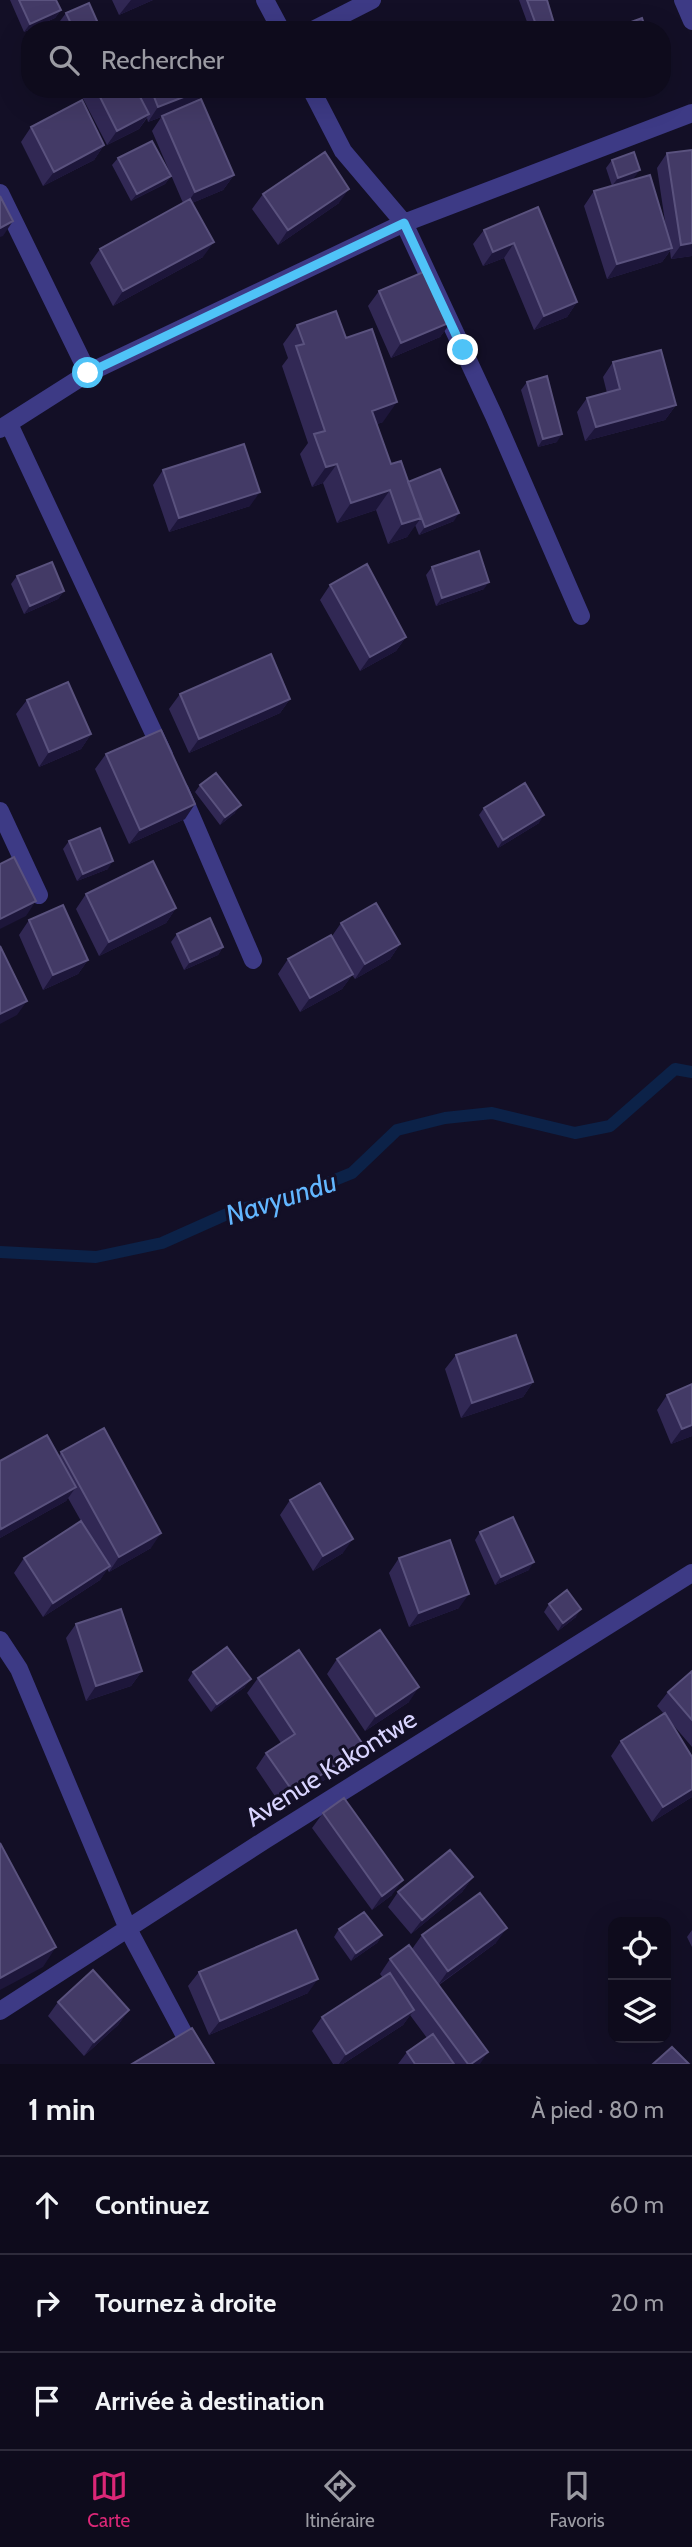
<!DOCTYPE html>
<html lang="fr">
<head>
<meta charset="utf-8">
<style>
  body { margin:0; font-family:Cabin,sans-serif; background:#171425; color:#f1f3f6 }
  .controls { position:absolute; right:21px; bottom:21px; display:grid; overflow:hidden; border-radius:14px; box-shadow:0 7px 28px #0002 }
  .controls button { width:63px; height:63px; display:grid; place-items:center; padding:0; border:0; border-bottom:2px solid #2e2b3b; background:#0e0b1c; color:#f1f3f6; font:35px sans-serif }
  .stop { position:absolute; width:21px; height:21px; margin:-16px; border:5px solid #4fc3f7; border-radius:50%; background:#fff }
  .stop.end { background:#4fc3f7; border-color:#fff; box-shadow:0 2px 7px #0008 }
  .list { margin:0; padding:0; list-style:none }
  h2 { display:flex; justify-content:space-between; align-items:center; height:91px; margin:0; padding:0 28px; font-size:30px }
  h2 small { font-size:23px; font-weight:400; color:#9b9ba3 }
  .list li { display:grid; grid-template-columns:46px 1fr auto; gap:21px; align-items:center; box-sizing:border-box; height:98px; padding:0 28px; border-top:2px solid #2e2b3b }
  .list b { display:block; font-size:26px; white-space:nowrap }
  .list em { font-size:23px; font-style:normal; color:#9b9ba3 }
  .icon { flex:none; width:38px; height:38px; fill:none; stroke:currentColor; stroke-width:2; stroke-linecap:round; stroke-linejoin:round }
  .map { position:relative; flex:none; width:692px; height:2064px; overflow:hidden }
  .search { position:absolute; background:#0e0b1c; box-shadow:0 7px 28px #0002; left:21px; right:21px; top:21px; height:77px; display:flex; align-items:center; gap:18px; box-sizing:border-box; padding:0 24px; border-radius:28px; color:#9b9ba3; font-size:26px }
  .sheet { height:385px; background:#0e0b1c }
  nav { display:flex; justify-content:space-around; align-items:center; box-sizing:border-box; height:98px; border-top:2px solid #2e2b3b; background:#0e0b1c; font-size:19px; color:#9b9ba3 }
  nav a { display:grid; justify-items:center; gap:4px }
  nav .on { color:#db2777 }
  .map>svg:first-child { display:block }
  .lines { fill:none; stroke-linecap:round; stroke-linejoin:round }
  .stream { stroke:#0c2248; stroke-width:12 }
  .street { stroke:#3d3a85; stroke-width:18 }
  .wall { fill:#312854 }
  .shaded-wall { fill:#1d163a }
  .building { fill:#433a66; stroke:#5a527e; stroke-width:2 }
  .route { stroke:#4fc3f7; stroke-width:9 }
  .labels { text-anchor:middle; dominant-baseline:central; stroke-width:6; stroke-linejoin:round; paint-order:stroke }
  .street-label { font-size:26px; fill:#d9d4ff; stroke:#130f26 }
  .water-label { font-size:28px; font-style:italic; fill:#62b6ff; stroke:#130f26 }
</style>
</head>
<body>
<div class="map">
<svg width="692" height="2064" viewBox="0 0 692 2064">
  <rect width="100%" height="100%" fill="#130f26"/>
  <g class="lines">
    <path class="stream" d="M0,1252L96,1257L162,1243L236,1210L290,1198L352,1173L397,1130L445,1118L492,1113L575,1133L610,1126L675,1069L692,1072"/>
    <path class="street" d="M265,0L281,30
      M683,0L692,21
      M313,30L372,0
      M311,89L343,151L404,223L494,416L581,616
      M0,193L88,373
      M9,424L164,755
      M0,429L88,373L404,223L692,113
      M180,790L253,960
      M0,811L39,895
      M0,1640L19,1669L128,1929L200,2064
      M0,2011L265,1840L692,1573"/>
  </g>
  <path class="wall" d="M10,0H56L61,10L55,18L24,32Z
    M112,0H153L119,15Z
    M519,0H547L556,30H530Z
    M66,13L101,30H65L60,21Z
    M78,89H205L196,102L234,175L223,190L192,203L203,257L113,306L90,263L100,249L183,203L152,131L162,116H164L148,122L147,118L139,129L107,145Z
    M31,127L104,145L94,160L43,186L21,142Z
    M692,150V256L671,259L670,251L662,262L607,279L584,206L594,191L666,228L657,168L667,153Z
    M118,158L171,176L165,184L131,201L112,165Z
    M612,160L634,178L612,186L606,168Z
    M263,194L339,203L278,245L252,209Z
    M538,207L577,302L567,317L534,330L504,258L483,266L473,244L484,230Z
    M379,291L451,322L440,337L391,358L368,306Z
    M297,325L346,338L383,422L377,424L391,464L408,482L454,521L419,535L415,525L407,537L388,544L376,510L337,523L323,483L312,487L300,454L308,443L282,366L288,358L283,344Z
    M613,362L676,405L665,420L585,441L577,412L587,398L607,393L603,377Z
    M527,382L557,442L538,447L521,390Z
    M163,470L250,506L169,532L153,485Z
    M432,567L484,589L436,606L426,575Z
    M17,576L64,591L58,599L24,614L11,584Z
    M330,585L406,637L396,651L360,671L320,600Z
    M180,694L290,699L280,713L189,753L169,709Z
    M27,700L91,734L81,749L39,767L16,714Z
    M106,754L185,819L129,844L95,769Z
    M200,785L235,813L220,825L195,792Z
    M484,808L539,823L498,848L479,815Z
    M69,841L108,869L77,881L63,849Z
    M86,894L176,908L166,923L99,956L76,909Z
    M29,920L88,960L78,974L43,990L19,935Z
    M341,923L400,944L390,959L355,979L352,975L342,989L300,1012L278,974L288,959L332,936Z
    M177,934L223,947L218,955L184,970L171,942Z
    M456,1355L533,1382L523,1397L461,1418L445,1369Z
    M667,1395L692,1436L671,1444L657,1410Z
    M61,1452L151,1548L109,1572L107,1569L100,1580L43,1617L14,1573L24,1558L81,1521L68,1498L66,1501L0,1538V1461L59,1456Z
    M290,1500L343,1553L313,1571L280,1515Z
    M480,1532L529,1570L495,1585L475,1540Z
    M399,1558L459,1608L409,1627L389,1573Z
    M549,1604L576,1617L558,1631L544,1612Z
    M76,1624L142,1671L131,1686L86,1701L66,1638Z
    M337,1659L409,1702L365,1731L327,1674Z
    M692,1671V1747L669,1720L692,1757V1797L652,1822L611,1756L621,1741L664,1714L657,1706L668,1692Z
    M193,1672L245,1687L211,1712L188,1680Z
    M258,1678L364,1746L354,1760L283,1808L256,1768L266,1753L281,1743L247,1693Z
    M323,1813L392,1895L372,1910L312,1828Z
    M473,1877L462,1892L411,1934L388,1907L398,1892Z
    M339,1929L382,1935L377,1943L351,1961L334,1937Z
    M692,1930V1947L687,1937Z
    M422,1935L496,1943L439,1985L480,2064H398L407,2052L427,2038L410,2015L403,2025L343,2064H333L312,2031L322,2017L383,1978L380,1974L390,1959L412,1949Z
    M199,1972L308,1993L209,2035L188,1986Z
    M58,2002L129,2010L118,2025L84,2056L48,2016Z"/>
  <path class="shaded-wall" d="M131,0H153L119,15Z
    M61,10L55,18L24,32L30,24Z
    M205,89L195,104L148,122L158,107Z
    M582,89H592L579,94Z
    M149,114L139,129L107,145L117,131Z
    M104,145L94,160L43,186L54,172Z
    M640,170L634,178L612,186L618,178Z
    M234,175L223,190L185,206L195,192Z
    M171,176L165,184L131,201L137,194Z
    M349,189L339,203L278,245L288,230Z
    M13,221L3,236L0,237V228Z
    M214,242L203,257L113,306L123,291Z
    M514,243L504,258L483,266L493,252Z
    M692,243V256L671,259L681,245Z
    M672,248L662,262L607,279L617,264Z
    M577,302L567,317L534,330L544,316Z
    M451,322L440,337L391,358L401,343Z
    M397,402L383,422L359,431L372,411Z
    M676,405L665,420L585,441L596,427Z
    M562,434L557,442L538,447L543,439Z
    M337,464L323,483L312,487L326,467Z
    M390,490L376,510L337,523L351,503Z
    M260,492L250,506L169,532L179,518Z
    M459,513L454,521L419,535L425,527Z
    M421,518L407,537L388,544L402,524Z
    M489,582L484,589L436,606L442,598Z
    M64,591L58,599L24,614L30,606Z
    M406,637L396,651L360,671L370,657Z
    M290,699L280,713L189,753L199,739Z
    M91,734L81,749L39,767L49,752Z
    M195,804L185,819L129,844L140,830Z
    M241,805L235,813L220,825L225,817Z
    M544,815L539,823L498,848L503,840Z
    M113,861L108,869L77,881L83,874Z
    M36,901L26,916L0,929V919Z
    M176,908L166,923L99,956L109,942Z
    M400,944L390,959L355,979L365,964Z
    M223,947L218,955L184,970L190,962Z
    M88,960L78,974L43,990L53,975Z
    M353,974L342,989L300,1012L310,998Z
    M27,1001L17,1015L0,1024V1014Z
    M533,1382L523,1397L461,1418L472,1403Z
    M692,1425V1436L671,1444L682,1429Z
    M76,1487L66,1501L0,1538V1531L1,1529Z
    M161,1533L151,1548L109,1572L119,1557Z
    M353,1539L343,1553L313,1571L323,1556Z
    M534,1562L529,1570L495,1585L501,1577Z
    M110,1566L100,1580L43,1617L53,1603Z
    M469,1594L459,1608L409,1627L419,1613Z
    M581,1609L576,1617L558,1631L563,1623Z
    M142,1671L131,1686L86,1701L96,1686Z
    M251,1679L245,1687L211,1712L217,1704Z
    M419,1687L409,1702L365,1731L376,1716Z
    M364,1746L354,1760L283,1808L294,1793Z
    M692,1789V1797L652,1822L663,1807Z
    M473,1877L462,1892L411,1934L422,1920Z
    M403,1880L392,1895L372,1910L382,1896Z
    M507,1928L496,1943L438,1985L448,1971Z
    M382,1935L377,1943L351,1961L356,1953Z
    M56,1947L43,1967L0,1990V1978Z
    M318,1979L308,1993L209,2035L220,2021Z
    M129,2010L118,2025L84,2056L94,2042Z
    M414,2010L403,2025L343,2064H339L346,2054Z
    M488,2052L480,2064H471Z"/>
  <path class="building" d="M19,0H56L61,10L30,24Z
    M527,0H547L556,30H538Z
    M89,3L101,30H74L66,13Z
    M642,18L646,30H609Z
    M179,24L181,30H166Z
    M96,89H136L149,114L117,131Z
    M151,89H204L158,107Z
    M201,99L234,175L195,192L162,116Z
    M82,100L104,145L54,172L31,127Z
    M152,141L171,176L137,194L118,158Z
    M692,150V243L681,245L667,153Z
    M325,152L349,189L288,230L263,194Z
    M634,152L640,170L618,178L612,160Z
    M650,175L672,248L617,264L594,191Z
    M0,196L13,221L0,228Z
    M190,199L214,242L123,291L100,249Z
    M538,207L577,302L544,316L514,243L493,252L484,230Z
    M428,270L451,322L401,343L379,291Z
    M336,311L346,338L372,329L397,402L372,411L391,464L401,461L421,518L402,524L390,490L351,503L337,464L326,467L314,434L325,431L296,346L304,344L297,325Z
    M661,350L676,405L596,427L587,398L620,389L613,362Z
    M547,376L562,434L543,439L527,382Z
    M244,444L260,492L179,518L163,470Z
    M440,469L459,513L425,527L408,482Z
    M479,551L489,582L442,598L432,567Z
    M52,562L64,591L30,606L17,576Z
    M367,564L406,637L370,657L330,585Z
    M271,654L290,699L199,739L180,694Z
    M68,682L91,734L49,752L27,700Z
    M161,730L195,804L140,830L106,754Z
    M216,773L241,805L225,817L200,785Z
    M525,783L544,815L503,840L484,808Z
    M100,828L113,861L83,874L69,841Z
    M14,857L36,901L0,919V864Z
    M153,861L176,908L109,942L86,894Z
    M376,903L400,944L365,964L341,923Z
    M63,905L88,960L53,975L29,920Z
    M210,918L223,947L190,962L177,934Z
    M331,935L353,974L310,998L288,959Z
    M0,946L27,1001L0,1014Z
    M516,1335L533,1382L472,1403L456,1355Z
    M692,1384V1425L682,1429L667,1395Z
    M104,1428L161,1533L119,1557L61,1452Z
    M47,1435L76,1487L1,1529L0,1526V1461Z
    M320,1483L353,1539L323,1556L290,1500Z
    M513,1517L534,1562L501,1577L480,1532Z
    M81,1521L110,1566L53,1603L24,1558Z
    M450,1540L469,1594L419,1613L399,1558Z
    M567,1590L581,1609L563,1623L549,1604Z
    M121,1609L142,1671L96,1686L76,1624Z
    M380,1630L419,1687L376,1716L337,1659Z
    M227,1647L251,1679L217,1704L193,1672Z
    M299,1650L364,1746L294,1793L266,1753L295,1734L258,1678Z
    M692,1671V1720L668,1692Z
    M665,1713L692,1757V1789L663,1807L621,1741Z
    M344,1798L403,1880L382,1896L323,1813Z
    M0,1843L56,1947L0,1978Z
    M450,1850L473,1877L422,1920L398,1892Z
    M480,1893L507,1928L448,1971L422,1935Z
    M364,1912L382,1935L356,1953L339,1929Z
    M296,1930L318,1979L220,2021L199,1972Z
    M409,1945L488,2052L471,2064H468L390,1959Z
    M93,1970L129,2010L94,2042L58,2002Z
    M390,1973L414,2010L346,2054L322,2017Z
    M192,2028L214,2064H132Z
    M433,2034L454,2064H415L407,2052Z
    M672,2047L689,2064H653Z"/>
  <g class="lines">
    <path class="route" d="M88,373L404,223L463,350"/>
  </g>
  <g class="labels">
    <g class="street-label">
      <text transform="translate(331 1768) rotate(-32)">Avenue Kakontwe</text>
    </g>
    <g class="water-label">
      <text transform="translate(281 1198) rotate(-18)">Navyundu</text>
    </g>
  </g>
</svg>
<div class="controls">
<button><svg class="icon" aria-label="locate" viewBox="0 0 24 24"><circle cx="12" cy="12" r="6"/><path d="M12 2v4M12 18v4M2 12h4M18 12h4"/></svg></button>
<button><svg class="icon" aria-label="layers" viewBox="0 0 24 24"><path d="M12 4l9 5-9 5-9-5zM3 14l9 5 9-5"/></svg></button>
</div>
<div class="stop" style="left:88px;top:373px"></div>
<div class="stop end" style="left:463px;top:350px"></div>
<div class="search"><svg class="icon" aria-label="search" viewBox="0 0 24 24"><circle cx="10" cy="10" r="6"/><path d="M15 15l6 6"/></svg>Rechercher</div>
</div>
<section class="sheet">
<h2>1 min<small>À pied · 80 m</small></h2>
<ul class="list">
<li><svg class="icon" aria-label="ahead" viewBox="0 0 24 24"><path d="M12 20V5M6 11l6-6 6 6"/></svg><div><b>Continuez</b></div><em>60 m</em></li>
<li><svg class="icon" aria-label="right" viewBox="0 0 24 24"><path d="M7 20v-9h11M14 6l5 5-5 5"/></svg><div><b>Tournez à droite</b></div><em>20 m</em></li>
<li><svg class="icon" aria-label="arrive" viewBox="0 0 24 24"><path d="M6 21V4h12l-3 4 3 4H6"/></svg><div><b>Arrivée à destination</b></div></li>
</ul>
</section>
<nav>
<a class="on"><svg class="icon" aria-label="map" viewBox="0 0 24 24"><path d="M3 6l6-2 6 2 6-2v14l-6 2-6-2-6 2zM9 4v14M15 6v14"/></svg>Carte</a>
<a><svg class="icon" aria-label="directions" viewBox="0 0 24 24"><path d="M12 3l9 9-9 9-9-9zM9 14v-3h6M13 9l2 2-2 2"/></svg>Itinéraire</a>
<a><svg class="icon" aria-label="saved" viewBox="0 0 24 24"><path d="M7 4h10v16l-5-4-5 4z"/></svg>Favoris</a>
</nav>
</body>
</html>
